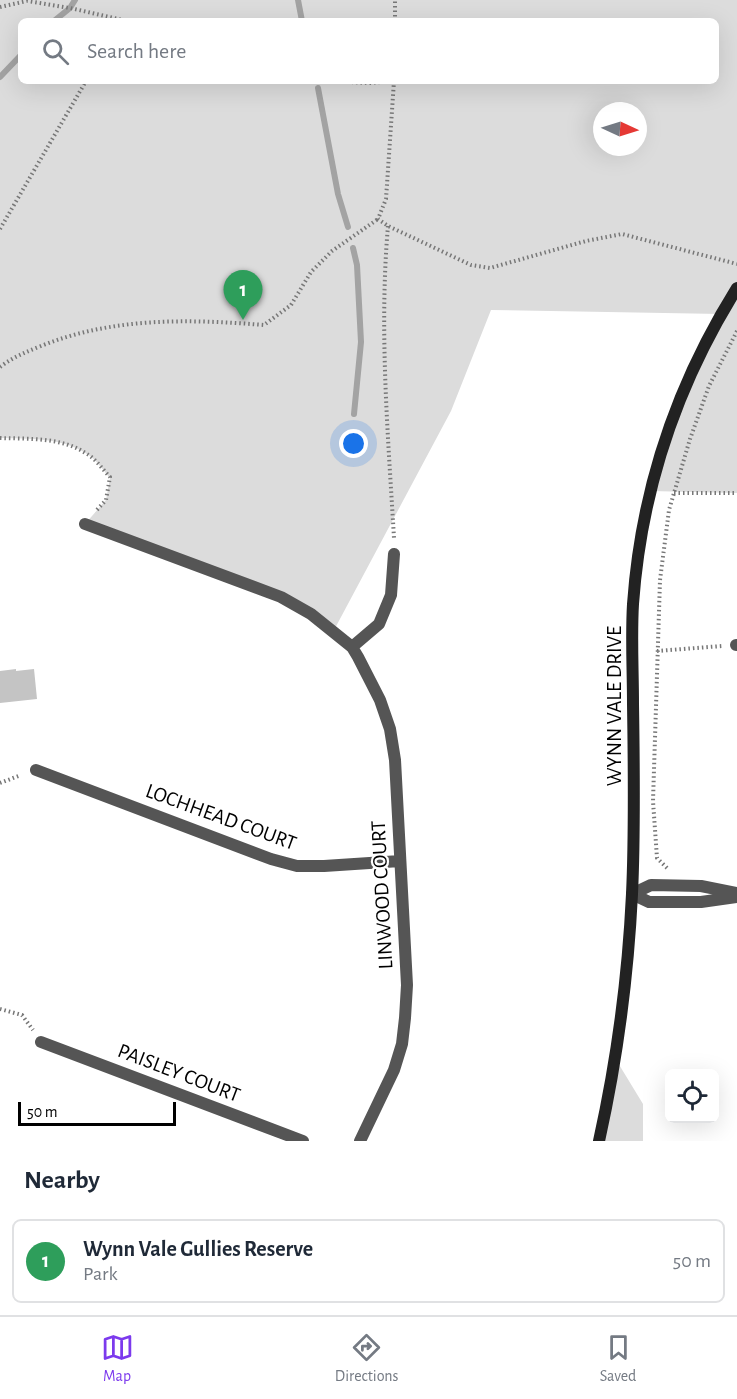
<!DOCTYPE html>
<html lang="en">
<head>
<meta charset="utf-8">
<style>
  body { margin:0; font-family:"Alegreya Sans",sans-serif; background:#f6f6f7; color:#1f2937 }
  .controls { position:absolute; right:18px; bottom:18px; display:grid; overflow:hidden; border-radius:9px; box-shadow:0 6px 24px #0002 }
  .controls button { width:54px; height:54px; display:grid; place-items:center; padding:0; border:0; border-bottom:2px solid #e0e1e3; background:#fff; color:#1f2937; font:30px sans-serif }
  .compass { position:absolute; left:593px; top:102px; width:54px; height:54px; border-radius:50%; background:#fff; box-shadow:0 6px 24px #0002; rotate:94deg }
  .scale { position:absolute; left:18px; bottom:15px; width:158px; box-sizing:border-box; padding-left:6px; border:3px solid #000; border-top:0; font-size:16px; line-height:21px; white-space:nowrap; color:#000; -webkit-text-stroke:4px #fff; paint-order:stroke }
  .you { position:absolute; left:354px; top:444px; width:21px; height:21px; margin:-15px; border:4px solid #fff; border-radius:50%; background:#1a73e8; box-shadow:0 0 0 9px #1a73e833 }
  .badge { display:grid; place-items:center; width:39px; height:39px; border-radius:50%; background:#7c3aed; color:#fff; font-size:20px; font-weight:700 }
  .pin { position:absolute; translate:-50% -50px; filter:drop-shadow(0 2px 3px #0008) }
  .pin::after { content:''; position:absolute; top:32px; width:21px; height:18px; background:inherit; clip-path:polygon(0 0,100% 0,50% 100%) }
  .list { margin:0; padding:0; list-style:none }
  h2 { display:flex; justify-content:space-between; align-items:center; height:78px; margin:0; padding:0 24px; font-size:26px }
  h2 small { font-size:20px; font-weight:400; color:#747a83 }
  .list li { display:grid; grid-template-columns:39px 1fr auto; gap:18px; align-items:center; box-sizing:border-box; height:84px; margin:0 12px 12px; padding:0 12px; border:2px solid #e0e1e3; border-radius:9px }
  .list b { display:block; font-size:22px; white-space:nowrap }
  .list p { margin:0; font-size:20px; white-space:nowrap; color:#747a83 }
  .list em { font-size:20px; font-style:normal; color:#747a83 }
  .icon { flex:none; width:33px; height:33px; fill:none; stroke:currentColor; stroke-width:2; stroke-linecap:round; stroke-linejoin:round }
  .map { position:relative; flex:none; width:737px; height:1141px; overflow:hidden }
  .search { position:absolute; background:#fff; box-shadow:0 6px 24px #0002; left:18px; right:18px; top:18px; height:66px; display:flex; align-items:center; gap:15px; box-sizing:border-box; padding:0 21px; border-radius:9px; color:#747a83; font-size:22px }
  .sheet { height:174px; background:#fff }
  nav { display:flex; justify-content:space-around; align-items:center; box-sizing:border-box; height:84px; border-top:2px solid #e0e1e3; background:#fff; font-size:16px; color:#747a83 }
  nav a { display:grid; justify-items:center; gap:3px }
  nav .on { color:#7c3aed }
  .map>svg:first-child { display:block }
  .green { fill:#dcdcdc; fill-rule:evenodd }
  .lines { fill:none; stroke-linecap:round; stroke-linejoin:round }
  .stream { stroke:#a3a3a3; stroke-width:6 }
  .building { fill:#c4c4c4 }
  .path { stroke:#777; stroke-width:4; stroke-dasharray:1.5 3; stroke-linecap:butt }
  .street { stroke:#555; stroke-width:12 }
  .secondary { stroke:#222; stroke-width:12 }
  .labels { text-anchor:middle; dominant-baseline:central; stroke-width:4.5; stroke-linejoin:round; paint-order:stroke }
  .street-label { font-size:21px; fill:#000; stroke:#fff }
</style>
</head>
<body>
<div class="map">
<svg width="737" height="1141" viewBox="0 0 737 1141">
  <rect width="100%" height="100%" fill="#fff"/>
  <path class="green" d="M0,0H737V493L650,491L661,452L721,314L491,310L451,411L333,632L311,614L85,524L106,500L110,478C103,470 96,459 87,454C62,437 29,439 0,438ZM21,21H716V81H21ZM602,111H638V147H602Z
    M615,1058L643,1104V1141H599Z"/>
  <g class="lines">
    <path class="stream" d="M298,0L302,21
      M54,21L70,8L75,0
      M0,77L21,55
      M318,88L338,194L348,227
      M353,248L357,265L361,342L354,414"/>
  </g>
  <path class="building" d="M16,669V671L34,669L37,699L0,703V671Z"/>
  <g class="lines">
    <path class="path" d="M0,7L27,1L70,8L127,21
      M395,21V0
      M329,81L369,83L394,81
      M394,81L386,199L378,219L388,226L471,265L490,268L586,241L622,234L737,264
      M388,226C379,329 388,435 394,538
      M0,229L86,81
      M0,367C13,357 26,352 41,346C113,317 188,319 264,325L291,305L311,272L332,251L378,219
      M0,438C29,439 62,437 87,454C96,459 103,470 110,477L106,500L95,512
      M674,493H737
      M657,651L722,646
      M0,783L21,775
      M667,868L657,858L653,801L660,580L669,510L690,439L709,386L737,331
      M0,1009L22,1015L33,1030"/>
    <path class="street" d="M85,524L281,597L311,614L352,647L358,657L380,700L390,729L395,760L407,985L405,1018L402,1044L394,1070L360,1141
      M736,645H737
      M352,647L379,624L391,595L394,554
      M36,770L271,859L297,866H324L400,861
      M632,894L651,885L701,886L737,893
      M632,894L649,902H701L737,897
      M41,1042L303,1141"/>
    <path class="secondary" d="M599,1141C617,1060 628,977 632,894C635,831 634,767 633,704C633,670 631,637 633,604C641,491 677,384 737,288"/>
  </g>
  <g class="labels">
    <g class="street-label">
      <text transform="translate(614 706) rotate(-90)">WYNN VALE DRIVE</text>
      <text transform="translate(221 817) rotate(20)">LOCHHEAD COURT</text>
      <text transform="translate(382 895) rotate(-93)">LINWOOD COURT</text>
      <text transform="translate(179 1073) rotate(21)">PAISLEY COURT</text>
    </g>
  </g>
</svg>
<div class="controls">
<button><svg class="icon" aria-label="locate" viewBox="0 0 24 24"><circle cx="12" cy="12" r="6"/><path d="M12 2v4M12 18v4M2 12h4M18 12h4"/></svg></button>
</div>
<svg class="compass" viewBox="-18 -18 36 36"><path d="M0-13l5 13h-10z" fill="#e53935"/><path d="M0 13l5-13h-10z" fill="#747a83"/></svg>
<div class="scale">50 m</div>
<div class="you"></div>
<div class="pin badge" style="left:243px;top:320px;background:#2e9e5b">1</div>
<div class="search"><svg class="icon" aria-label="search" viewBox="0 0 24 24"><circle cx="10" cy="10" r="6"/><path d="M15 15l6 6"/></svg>Search here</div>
</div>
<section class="sheet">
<h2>Nearby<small></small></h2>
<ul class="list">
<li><span class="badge" style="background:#2e9e5b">1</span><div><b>Wynn Vale Gullies Reserve</b><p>Park</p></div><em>50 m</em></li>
</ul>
</section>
<nav>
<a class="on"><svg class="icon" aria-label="map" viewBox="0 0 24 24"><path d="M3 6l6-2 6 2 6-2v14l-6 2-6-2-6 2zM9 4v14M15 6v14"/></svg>Map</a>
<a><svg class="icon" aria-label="directions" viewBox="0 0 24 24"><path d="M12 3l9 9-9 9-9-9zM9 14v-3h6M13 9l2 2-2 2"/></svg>Directions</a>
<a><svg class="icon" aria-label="saved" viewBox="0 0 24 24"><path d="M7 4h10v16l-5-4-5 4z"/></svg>Saved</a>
</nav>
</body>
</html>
